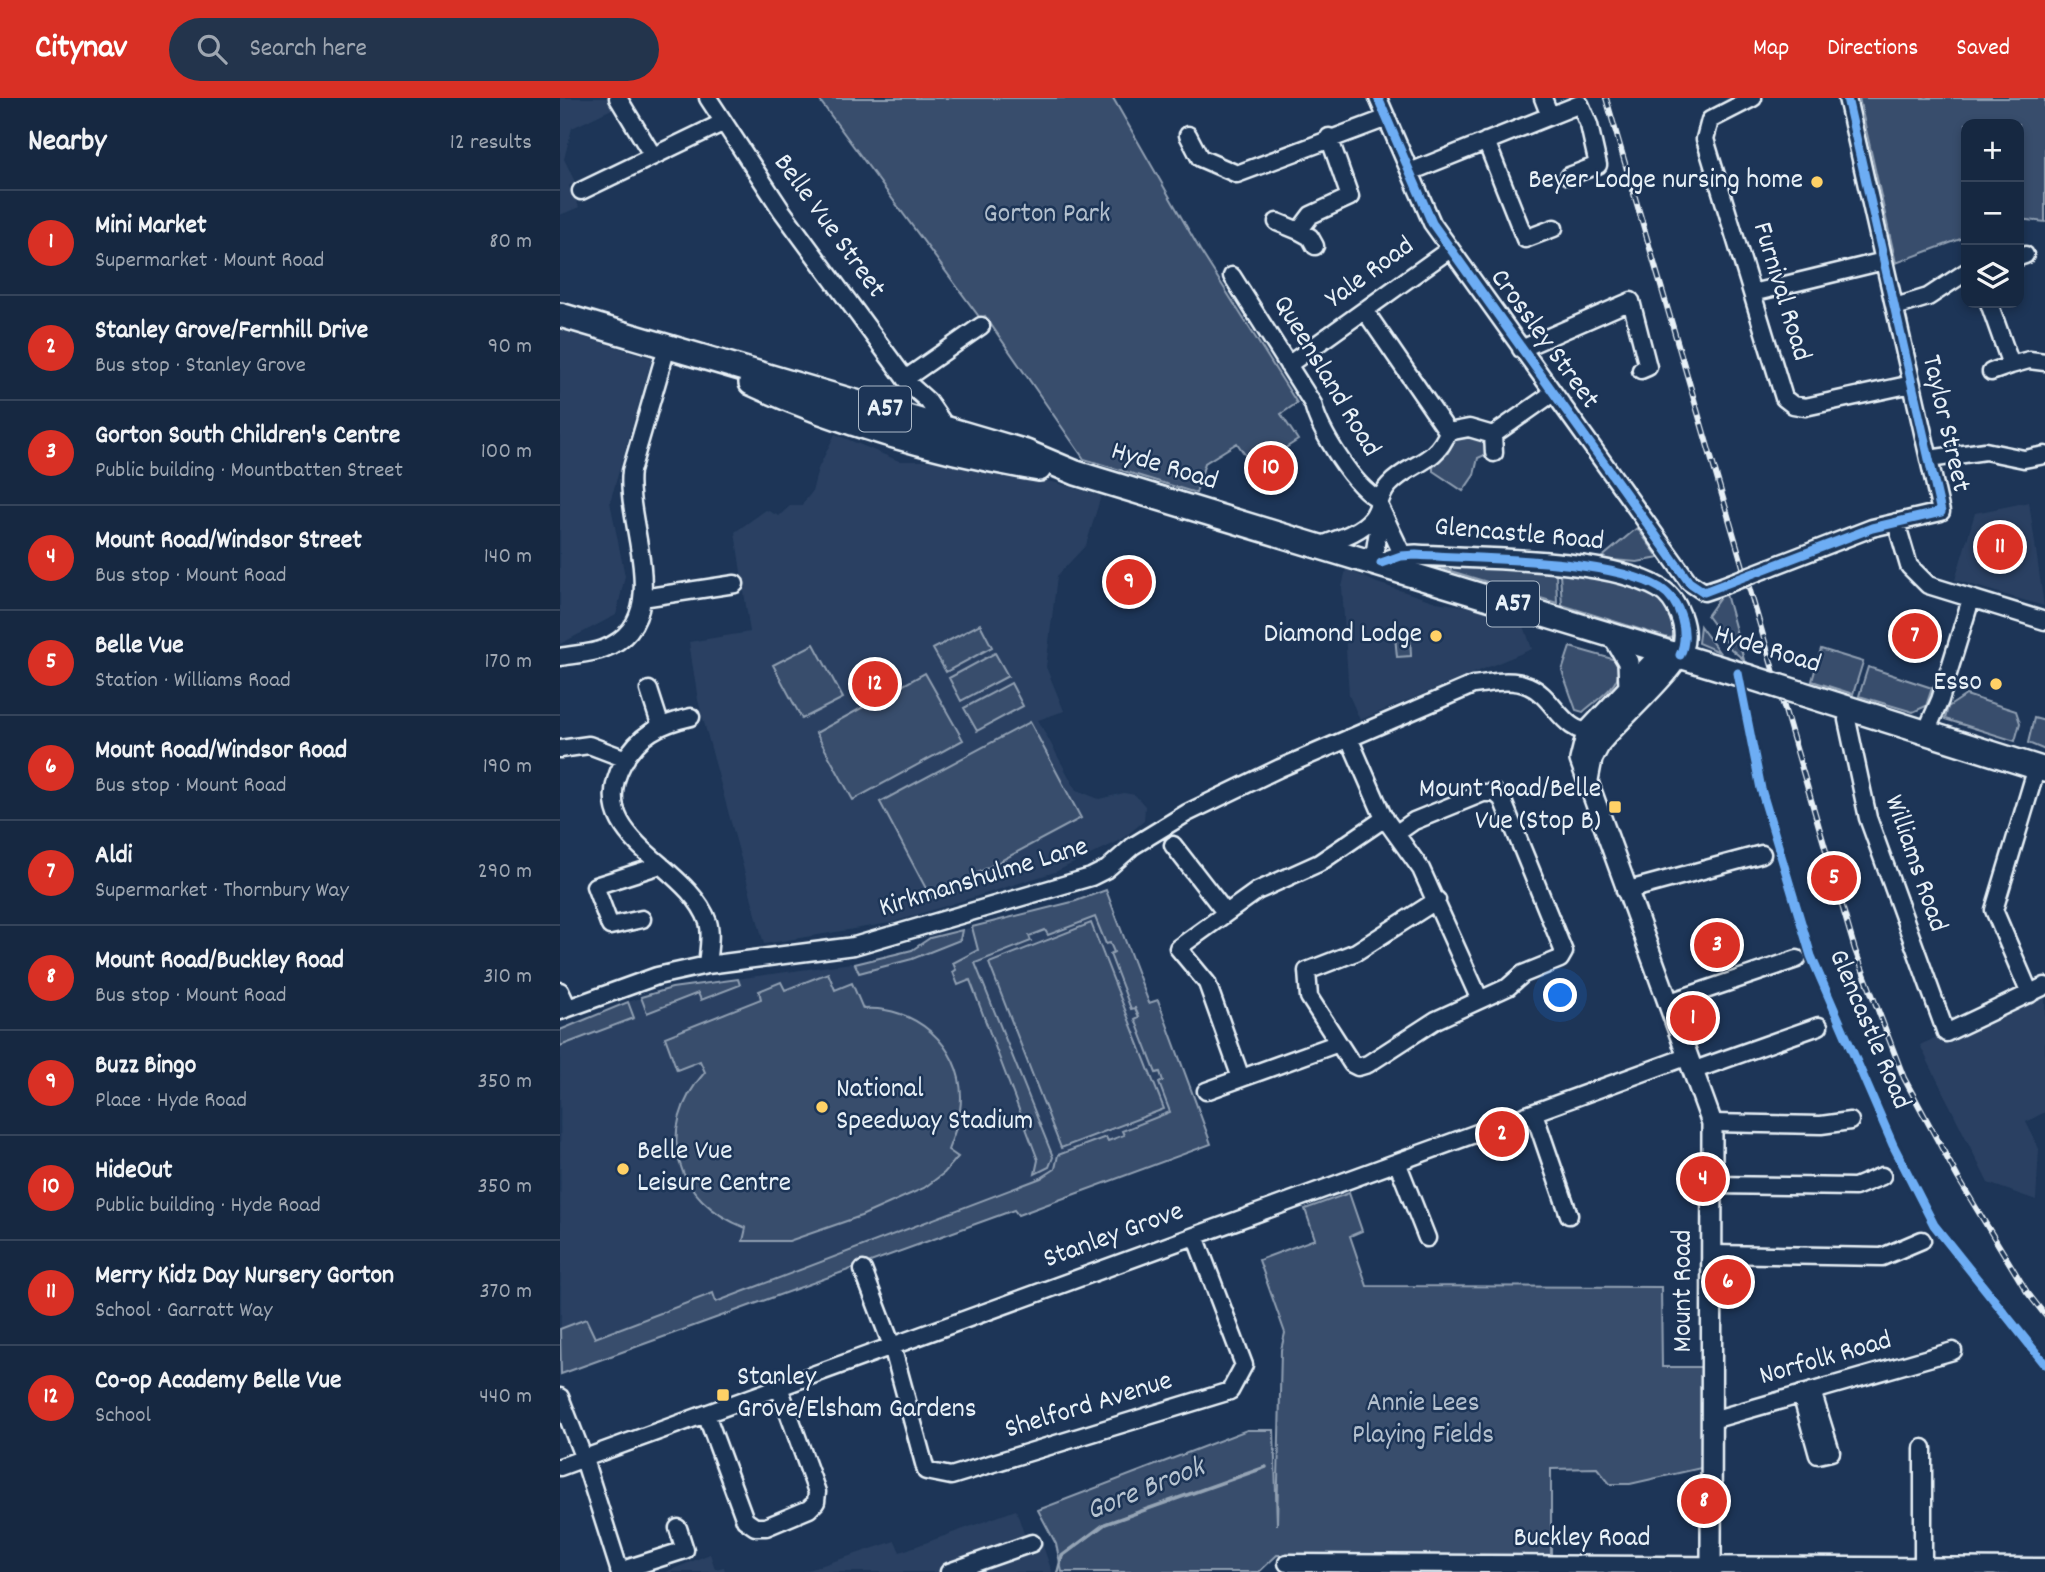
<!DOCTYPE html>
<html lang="en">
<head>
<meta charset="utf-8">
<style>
  body { margin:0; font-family:Dekko,sans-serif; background:#23344c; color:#f1f3f6 }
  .controls { position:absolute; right:21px; top:21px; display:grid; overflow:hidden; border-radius:14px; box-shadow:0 4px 10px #0003 }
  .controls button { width:63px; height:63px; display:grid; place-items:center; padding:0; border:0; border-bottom:2px solid #35445a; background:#162841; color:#f1f3f6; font:35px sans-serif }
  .you { position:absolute; left:1001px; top:898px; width:24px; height:24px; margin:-18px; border:5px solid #fff; border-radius:50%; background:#1a73e8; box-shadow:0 0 0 10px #1a73e833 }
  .badge { display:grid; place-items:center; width:46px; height:46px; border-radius:50%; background:#d93025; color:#fff; font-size:23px; font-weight:700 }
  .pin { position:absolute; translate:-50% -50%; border:4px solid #fff; box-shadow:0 2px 7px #0006 }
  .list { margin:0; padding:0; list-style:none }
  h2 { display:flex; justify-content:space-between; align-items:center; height:91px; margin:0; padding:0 28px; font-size:30px }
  h2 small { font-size:23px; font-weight:400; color:#9ea6b1 }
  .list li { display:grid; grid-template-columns:46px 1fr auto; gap:21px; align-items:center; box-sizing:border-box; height:105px; padding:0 28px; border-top:2px solid #35445a }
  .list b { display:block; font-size:26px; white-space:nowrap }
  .list p { margin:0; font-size:23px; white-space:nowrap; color:#9ea6b1 }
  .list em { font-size:23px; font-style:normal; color:#9ea6b1 }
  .icon { flex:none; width:38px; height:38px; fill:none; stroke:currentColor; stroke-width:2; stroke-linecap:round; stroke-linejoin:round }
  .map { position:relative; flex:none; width:1485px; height:1474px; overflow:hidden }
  header { display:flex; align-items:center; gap:42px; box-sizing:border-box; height:98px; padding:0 35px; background:#d93025; color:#fff }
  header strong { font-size:33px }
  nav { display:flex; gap:38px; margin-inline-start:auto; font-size:24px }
  .search { width:490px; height:63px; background:#23344c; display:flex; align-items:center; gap:18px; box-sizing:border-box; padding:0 24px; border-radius:38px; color:#9ea6b1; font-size:26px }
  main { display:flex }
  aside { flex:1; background:#162841 }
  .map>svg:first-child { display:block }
  .built { fill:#2a4162 }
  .green { fill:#374d6c; stroke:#909fb2; stroke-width:2 }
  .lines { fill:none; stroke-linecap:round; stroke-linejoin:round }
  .stream { stroke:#95a4b5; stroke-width:3.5 }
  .minor-casing { stroke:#e8f1f8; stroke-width:21 }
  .major-casing { stroke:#e8f1f8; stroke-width:24 }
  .highway-casing { stroke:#e8f1f8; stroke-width:28 }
  .minor { stroke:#1d3557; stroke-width:16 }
  .major { stroke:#1d3557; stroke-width:19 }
  .highway { stroke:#1d3557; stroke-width:23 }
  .rail-casing { stroke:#e8f1f8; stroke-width:6 }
  .rail { stroke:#1d3557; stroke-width:3.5; stroke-dasharray:10; stroke-linecap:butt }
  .minor-bridge-casing { stroke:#e8f1f8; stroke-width:21; stroke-linecap:butt }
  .highway-bridge-casing { stroke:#e8f1f8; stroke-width:28; stroke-linecap:butt }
  .minor-bridge { stroke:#1d3557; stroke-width:16 }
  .highway-bridge { stroke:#1d3557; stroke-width:23 }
  .cycleway-casing { stroke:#1d3557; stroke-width:13 }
  .cycleway { stroke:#6dadf4; stroke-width:9 }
  .poi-dot { fill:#ffd166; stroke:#1d3557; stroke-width:2.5 }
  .labels { text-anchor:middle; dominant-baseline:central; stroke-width:5; stroke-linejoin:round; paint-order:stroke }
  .shield { fill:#1d3557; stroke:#abb9c8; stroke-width:2 }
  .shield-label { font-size:26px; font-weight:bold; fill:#e8f1f8 }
  .poi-label { font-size:28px; fill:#e8f1f8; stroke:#1d3557; text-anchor:end }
  .park-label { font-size:28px; fill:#b3c0ce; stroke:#1d3557 }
  .street-label { font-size:28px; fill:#e8f1f8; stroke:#1d3557 }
  .water-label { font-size:30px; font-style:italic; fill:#b7c4d1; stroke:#1d3557 }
</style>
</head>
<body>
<header>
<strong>Citynav</strong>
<div class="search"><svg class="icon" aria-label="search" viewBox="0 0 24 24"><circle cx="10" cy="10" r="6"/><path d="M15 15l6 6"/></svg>Search here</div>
<nav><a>Map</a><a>Directions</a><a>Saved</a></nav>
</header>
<main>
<aside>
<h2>Nearby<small>12 results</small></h2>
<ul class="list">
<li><span class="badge">1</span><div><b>Mini Market</b><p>Supermarket · Mount Road</p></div><em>80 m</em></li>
<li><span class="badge">2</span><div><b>Stanley Grove/Fernhill Drive</b><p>Bus stop · Stanley Grove</p></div><em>90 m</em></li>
<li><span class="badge">3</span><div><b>Gorton South Children's Centre</b><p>Public building · Mountbatten Street</p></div><em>100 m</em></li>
<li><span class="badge">4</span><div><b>Mount Road/Windsor Street</b><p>Bus stop · Mount Road</p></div><em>140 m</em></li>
<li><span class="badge">5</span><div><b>Belle Vue</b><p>Station · Williams Road</p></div><em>170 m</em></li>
<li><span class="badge">6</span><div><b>Mount Road/Windsor Road</b><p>Bus stop · Mount Road</p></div><em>190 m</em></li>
<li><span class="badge">7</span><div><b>Aldi</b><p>Supermarket · Thornbury Way</p></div><em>290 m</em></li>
<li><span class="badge">8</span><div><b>Mount Road/Buckley Road</b><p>Bus stop · Mount Road</p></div><em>310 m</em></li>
<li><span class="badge">9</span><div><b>Buzz Bingo</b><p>Place · Hyde Road</p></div><em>350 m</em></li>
<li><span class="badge">10</span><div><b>HideOut</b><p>Public building · Hyde Road</p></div><em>350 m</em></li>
<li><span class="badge">11</span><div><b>Merry Kidz Day Nursery Gorton</b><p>School · Garratt Way</p></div><em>370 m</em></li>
<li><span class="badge">12</span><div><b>Co-op Academy Belle Vue</b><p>School</p></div><em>440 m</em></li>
</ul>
</aside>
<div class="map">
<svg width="1485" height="1474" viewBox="0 0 1485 1474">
  <rect width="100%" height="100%" fill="#1d3557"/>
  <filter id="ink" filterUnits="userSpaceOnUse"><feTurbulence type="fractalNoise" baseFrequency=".0143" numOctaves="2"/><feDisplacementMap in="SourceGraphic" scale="14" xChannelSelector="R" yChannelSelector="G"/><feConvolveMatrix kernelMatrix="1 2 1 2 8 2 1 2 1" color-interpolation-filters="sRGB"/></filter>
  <g filter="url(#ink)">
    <path class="built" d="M0,0H51L56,9L12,30L4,61L15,84L9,88L19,109L0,117Z
      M0,232L92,260L50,404L65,478L56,517L0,546Z
      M275,336L339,363H377L497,385L541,398L526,447L497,478L486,569L504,613L478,622L516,692L539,701L564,695L575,697L585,708L584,723L561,742L495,774L330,825L204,846L138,602L129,544L190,534L175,434L206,412L219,418L230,408H241L252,394L258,371Z
      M1469,404L1484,508L1395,482L1415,415Z
      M786,471L817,485L876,504L910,509L963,525L972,551L800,622L789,597L782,489Z
      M546,792L589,905L598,902L651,1046L458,1117L454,1112L1,1276L0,932L68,904L112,890L313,862L352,852L370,840L516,803Z
      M1485,889V1014L1466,1024L1479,1051L1476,1102L1428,1085L1360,947Z
      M456,1412L465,1439L478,1434L492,1474H242L335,1443L340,1454Z
      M150,1456L155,1471L164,1469L165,1474H106Z"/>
    <path class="green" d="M258,0H553L640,152L737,305L721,316L738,342L694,370L677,345L645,365L636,395L524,361L425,218L420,220Z
      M1299,0H1485V124L1459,121V26H1406V139L1336,165Z
      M912,338L925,344L927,356L918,360L914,377L903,393L873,373V369L887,356L896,340Z
      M1077,430L1099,460L1077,464L1040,461Z
      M874,465L996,475L997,505L874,468Z
      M1000,475C1031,478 1071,481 1098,500C1110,508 1114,525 1117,539L1108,540L1002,507Z
      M1166,496L1184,562L1171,551L1147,518L1162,497Z
      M420,526L432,549L386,574L373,551Z
      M1140,528L1159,554L1138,545Z
      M850,537L851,558L837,559L835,538Z
      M254,546L283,600L242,621L213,567Z
      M1010,549L1056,562C1068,584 1038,600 1023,614L1016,612L1002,573Z
      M1261,551L1303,564L1293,596L1252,583Z
      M435,555L448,578L401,603L389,580Z
      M1308,569L1372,590L1366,608L1353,614L1299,598Z
      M365,575L403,642L293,702L256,635Z
      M451,585L463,608L417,633L404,610Z
      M1406,597L1456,613L1460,625L1455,643L1385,621L1388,609Z
      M1474,620L1485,623V652L1468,645Z
      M470,624L521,720L371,800L320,704Z
      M546,792L589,905L598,902L651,1046L458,1117L454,1112L1,1276L0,1231L26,1221L35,1240L153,1195L156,1204L481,1080L495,1071L498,1057L546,1039L548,1043L564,1037L562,1033L610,1014L599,985L603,983L600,974L596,975L575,921L579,919L575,910L571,911L550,856L554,854L550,845L546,846L535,819L488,837L485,832L469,838L471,843L415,865L493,1059L489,1069L475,1076L478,1062L410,882L398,887L393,874L396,872L393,865L418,852L412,829L516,803Z
      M531,825L604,1011L501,1050L429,865Z
      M402,832L400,842L352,861L299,875L295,866L352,852L370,840Z
      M268,875L275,892L292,885L303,911C354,907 401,947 401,999C401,1018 395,1034 388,1052L398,1059L384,1075L364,1090L301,1118L229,1143H183L186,1130C115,1103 93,1033 145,974L140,963L117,972L105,939L201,901L199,893L221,884L225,892Z
      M178,881L180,887L141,902L138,895L87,915L81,899L112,890Z
      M68,904L74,920L0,948V932Z
      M789,1095L802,1133L790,1138L807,1188L1101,1189L1102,1269H1141V1370L1070,1386H1050L1037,1370L991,1371V1458L717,1457L699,1474H502L496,1446L478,1412L687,1332H714L717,1427L721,1252L725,1235L699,1162L755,1141L745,1111Z"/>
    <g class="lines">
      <path class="stream" d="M498,1474L502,1458L545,1426L706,1369"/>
      <g class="minor-casing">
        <path id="minor" d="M58,0L93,58
          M148,0L222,113L349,286L368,303L388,332
          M818,0L872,125L1129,484L1144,494L1162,488
          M983,0L990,18
          M1193,0L1150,22L1145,41L1224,300L1233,307L1245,309L1352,286
          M628,37L640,60L677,76L827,20
          M926,43L965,141L994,130
          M850,74L1020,6L1029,27L1038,67L1009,78
          M21,93L162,25
          M717,124L739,133
          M755,148L750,139L739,133L751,117L790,99L769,39
          M1459,159L1465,157
          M672,178L753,306C759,332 795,391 819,401
          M1192,195L1324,163
          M1429,205L1451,267L1469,262L1485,264
          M1335,209L1368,199L1406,174
          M805,213L888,334
          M961,251L1071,203L1088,269L1081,272
          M728,267L890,151
          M1431,274L1451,267
          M345,281L421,228
          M933,337L993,295
          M933,337L934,355
          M1369,361L1425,353L1464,361L1485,357
          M818,405L847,466
          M1336,424L1349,468L1368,487L1485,523
          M759,448C777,441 800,435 812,420C820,410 819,397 829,387C850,364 875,367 888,334L909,330L933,337
          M807,461L815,452L821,413
          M1211,469L1312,430L1381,414L1287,0
          M82,500L175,486
          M0,559C14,556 30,556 43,551C117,523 64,426 71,373L107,249
          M89,592L100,626
          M1290,610L1287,622L1308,720L1386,935L1485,888
          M131,619C100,626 79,636 63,665C22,741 127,764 148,824C152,836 148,855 147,867
          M1366,634L1380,602L1411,501
          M789,640L823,718L861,771L919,900
          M0,651L29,647L66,661
          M837,735L854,723L923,695H935L942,701L1004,854L1000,861L963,876L948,889L876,922L808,966L798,969L792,966L749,899L747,873L796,854L877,802
          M613,747L665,814
          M1065,793L1202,756
          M82,821L50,828L35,788L101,767
          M0,893L8,910
          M1470,896L1434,812L1477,669
          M1107,905L1237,861
          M0,913L97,878L147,867L294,848L531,779L547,771L573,748L627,715L720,670L913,587C931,585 952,580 969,588C995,599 1002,637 1036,634
          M1132,973L1259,928
          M681,980L647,885L618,850L697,793L759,765L825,720
          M646,993L776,946
          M974,1015L1009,1117
          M1152,1025L1261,1027L1290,1023
          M837,1064L867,1140
          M1153,1087L1295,1089L1322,1078
          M1152,1156L1322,1159L1362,1142
          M303,1172L332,1248L366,1373L391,1378L670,1293L684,1267L635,1138
          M1241,1296L1258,1357L1271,1354L1252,1293
          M0,1299L24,1361L60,1474
          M146,1316L185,1422L195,1429H206L249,1411L256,1404L257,1394L219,1289
          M1152,1322L1393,1253
          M1363,1350V1474
          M0,1369L1126,959
          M727,1465L1485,1469
          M59,1473L125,1452L118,1430
          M389,1474L472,1445"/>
      </g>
      <g class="major-casing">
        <path id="major" d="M821,465L841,458L856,457C920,461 1046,459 1099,490C1118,501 1129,531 1122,551C1115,573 1059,622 1041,644L1032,661L1028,682
          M1053,538L1068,564L1069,589
          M1103,553L1027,634L1020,662L1152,1025L1151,1474"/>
      </g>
      <g class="highway-casing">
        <path id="highway" d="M0,217L466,354L516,375L1189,579
          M191,285C284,328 379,354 479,371
          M1240,595L1485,672"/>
      </g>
      <use href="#minor" class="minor"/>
      <use href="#major" class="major"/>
      <use href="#highway" class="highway"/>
      <g class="rail-casing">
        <path id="rail" d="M1046,0L1295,852L1344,980L1398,1080L1467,1194L1485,1217"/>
      </g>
      <use href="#rail" class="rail"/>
      <g class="minor-bridge-casing">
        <path id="minor-bridge" d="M1162,488L1211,469"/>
      </g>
      <g class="highway-bridge-casing">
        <path id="highway-bridge" d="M1189,579L1240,595"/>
      </g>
      <use href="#minor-bridge" class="minor-bridge"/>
      <use href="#highway-bridge" class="highway-bridge"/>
      <g class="cycleway-casing">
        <path id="cycleway" d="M818,0L872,125L1129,484L1144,494L1312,430L1381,414L1287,0
          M821,465L841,458L856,457C917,461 1050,460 1100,490C1121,503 1130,536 1120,557
          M1178,575L1201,691L1251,858L1333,1047L1374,1127L1485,1266"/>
      </g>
      <use href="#cycleway" class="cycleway"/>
    </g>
  </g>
  <g class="poi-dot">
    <circle cx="1257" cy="84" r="7"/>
    <circle cx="876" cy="538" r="7"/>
    <circle cx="1436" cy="586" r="7"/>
    <rect x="1048" y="702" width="14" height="14" rx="3.5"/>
    <circle cx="262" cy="1009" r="7"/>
    <circle cx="63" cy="1071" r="7"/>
    <rect x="156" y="1290" width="14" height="14" rx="3.5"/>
  </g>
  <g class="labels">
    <g class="shield">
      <rect x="299" y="288.5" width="52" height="45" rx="5"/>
      <rect x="927" y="483.5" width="52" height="45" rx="5"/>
    </g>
    <g class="shield-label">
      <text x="325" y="311">A57</text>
      <text x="953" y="506">A57</text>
    </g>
    <g class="poi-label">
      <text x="1243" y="84">Beyer Lodge nursing home</text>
      <text x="862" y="538">Diamond Lodge</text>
      <text x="1422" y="586">Esso</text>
      <text x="1041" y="693">Mount Road/Belle<tspan x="1041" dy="32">Vue (Stop B)</tspan></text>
      <text x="276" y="993" text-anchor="start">National<tspan x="276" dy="32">Speedway Stadium</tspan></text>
      <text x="77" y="1055" text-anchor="start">Belle Vue<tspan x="77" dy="32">Leisure Centre</tspan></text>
      <text x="177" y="1281" text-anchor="start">Stanley<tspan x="177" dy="32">Grove/Elsham Gardens</tspan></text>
    </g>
    <g class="park-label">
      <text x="487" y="118">Gorton Park</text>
      <text x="863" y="1307">Annie Lees<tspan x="863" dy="32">Playing Fields</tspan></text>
    </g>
    <g class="street-label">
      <text transform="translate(268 129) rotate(54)">Belle Vue Street</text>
      <text transform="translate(811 176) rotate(-36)">Yale Road</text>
      <text transform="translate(1220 194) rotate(73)">Furnival Road</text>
      <text transform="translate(983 242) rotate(54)">Crossley Street</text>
      <text transform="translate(765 279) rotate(59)">Queensland Road</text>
      <text transform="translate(1384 326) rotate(77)">Taylor Street</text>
      <text transform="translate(604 370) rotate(17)">Hyde Road</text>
      <text transform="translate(959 438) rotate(5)">Glencastle Road</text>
      <text transform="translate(1207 553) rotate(17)">Hyde Road</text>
      <text transform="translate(1354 766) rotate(71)">Williams Road</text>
      <text transform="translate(424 781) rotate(-17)">Kirkmanshulme Lane</text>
      <text transform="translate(1308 932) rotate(67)">Glencastle Road</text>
      <text transform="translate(554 1139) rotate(-20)">Stanley Grove</text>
      <text transform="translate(1125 1193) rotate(-90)">Mount Road</text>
      <text transform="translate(1266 1262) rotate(-16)">Norfolk Road</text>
      <text transform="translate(529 1309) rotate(-17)">Shelford Avenue</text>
      <text x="1022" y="1442">Buckley Road</text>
    </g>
    <g class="water-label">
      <text transform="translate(586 1393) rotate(-22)">Gore Brook</text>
    </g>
  </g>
</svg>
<div class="controls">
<button>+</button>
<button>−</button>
<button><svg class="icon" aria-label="layers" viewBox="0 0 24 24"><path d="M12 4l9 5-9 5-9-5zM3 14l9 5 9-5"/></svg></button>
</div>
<div class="you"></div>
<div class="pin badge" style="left:1133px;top:920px">1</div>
<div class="pin badge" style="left:942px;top:1036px">2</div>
<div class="pin badge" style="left:1157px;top:847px">3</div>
<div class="pin badge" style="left:1143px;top:1081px">4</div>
<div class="pin badge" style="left:1274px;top:780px">5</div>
<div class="pin badge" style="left:1168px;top:1184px">6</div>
<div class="pin badge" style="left:1355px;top:538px">7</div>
<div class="pin badge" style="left:1144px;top:1403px">8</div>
<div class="pin badge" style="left:569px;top:484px">9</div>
<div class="pin badge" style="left:711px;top:370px">10</div>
<div class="pin badge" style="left:1440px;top:449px">11</div>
<div class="pin badge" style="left:315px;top:586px">12</div>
</div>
</main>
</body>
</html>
